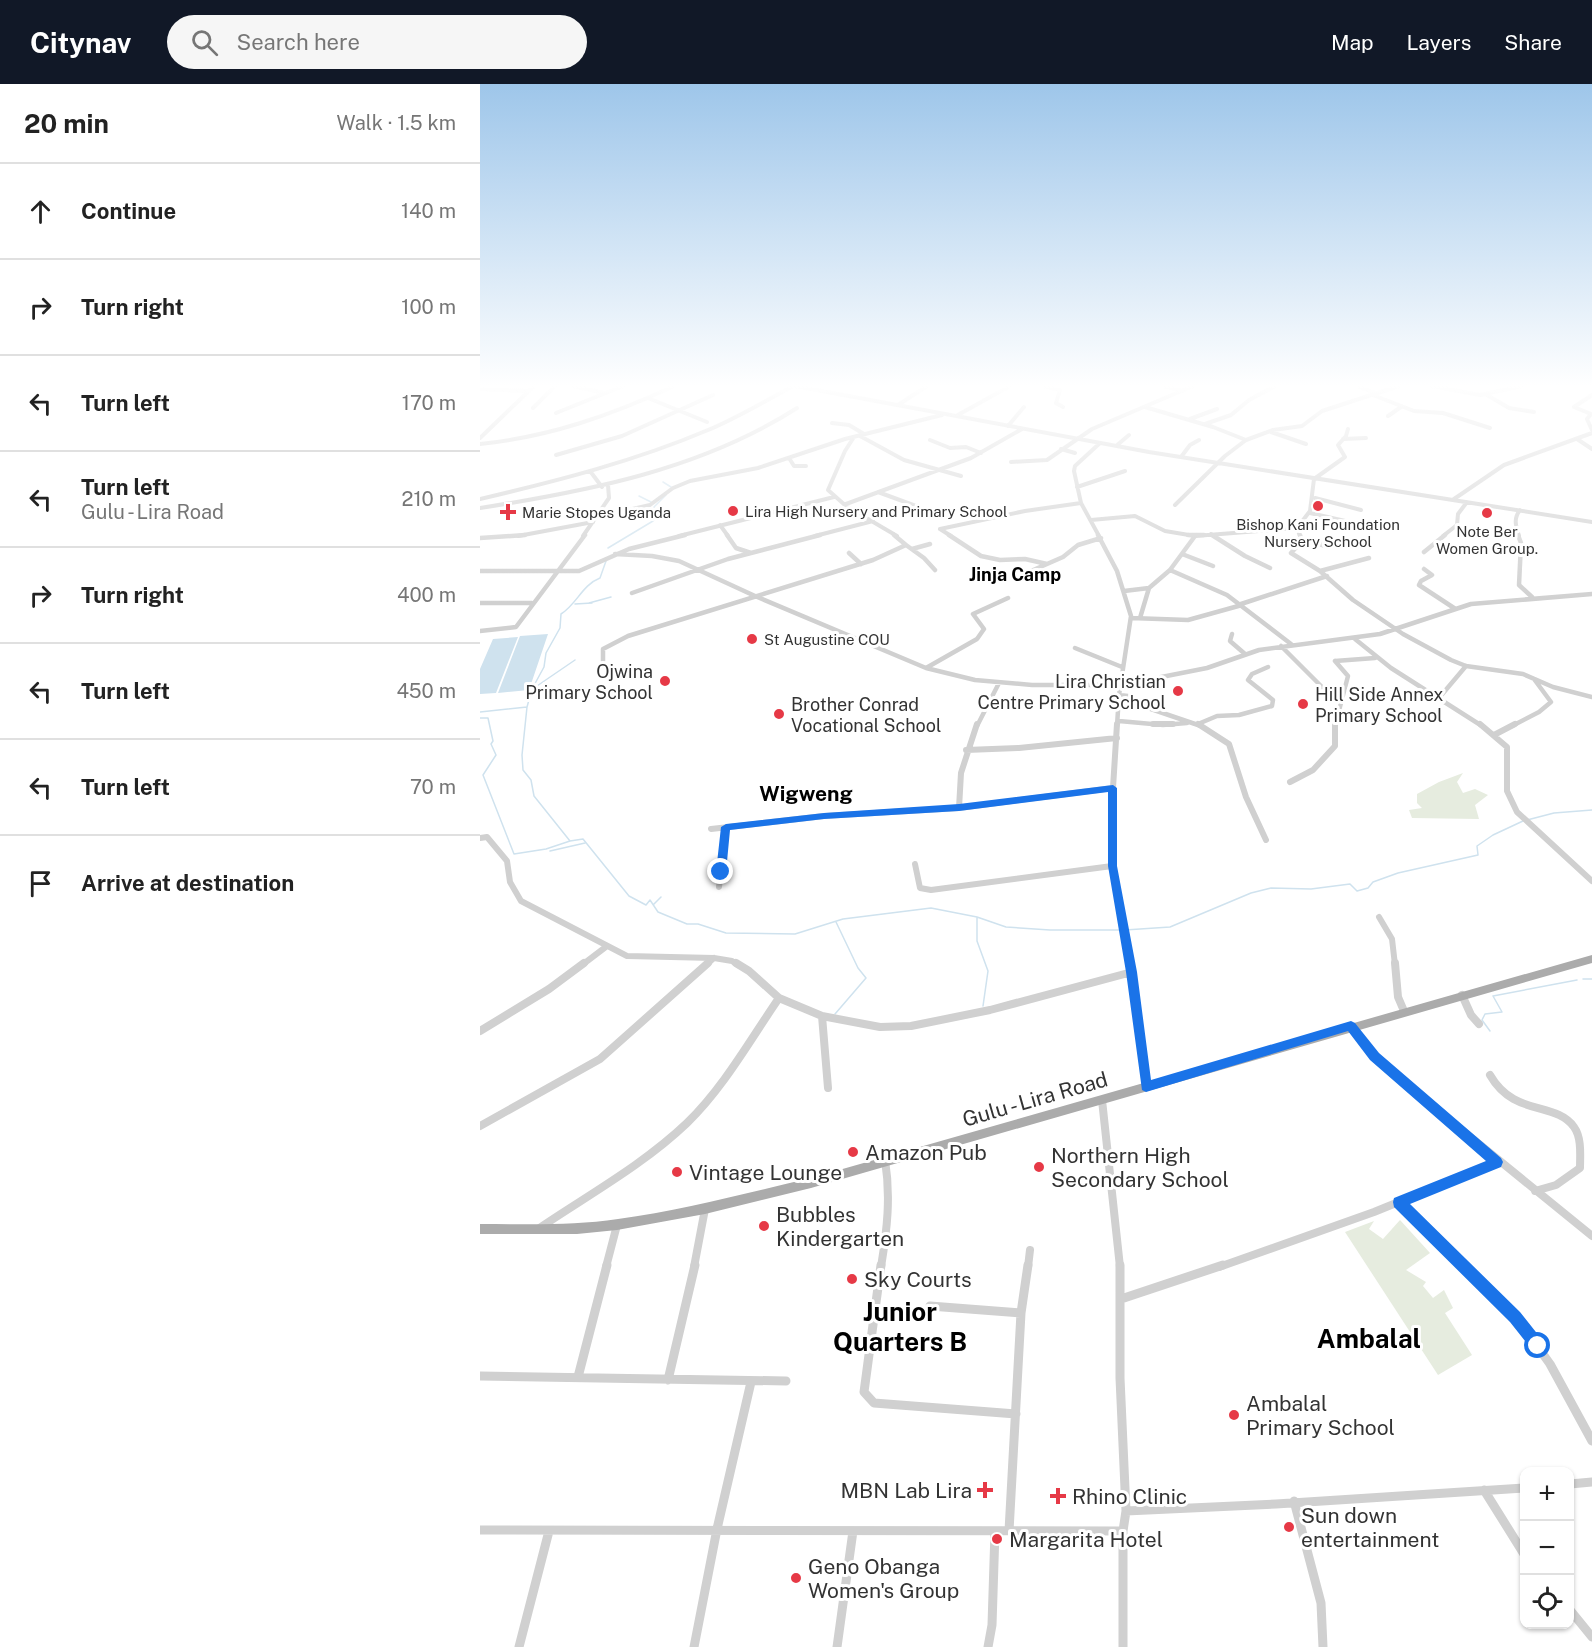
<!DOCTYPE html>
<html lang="en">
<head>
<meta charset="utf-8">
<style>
  body { margin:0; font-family:"Public Sans",sans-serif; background:#f6f6f6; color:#222 }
  .controls { position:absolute; right:18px; bottom:18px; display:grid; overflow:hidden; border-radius:12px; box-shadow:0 2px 4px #0004 }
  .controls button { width:54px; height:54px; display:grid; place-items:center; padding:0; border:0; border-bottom:2px solid #e0e0e0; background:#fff; color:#222; font:30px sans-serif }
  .stop { position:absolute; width:18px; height:18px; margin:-14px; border:4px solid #1a73e8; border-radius:50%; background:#fff }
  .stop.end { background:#1a73e8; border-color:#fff; box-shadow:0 2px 6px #0008 }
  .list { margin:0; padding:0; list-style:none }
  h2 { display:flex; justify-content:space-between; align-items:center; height:78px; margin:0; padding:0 24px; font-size:26px }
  h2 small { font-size:20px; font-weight:400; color:#767676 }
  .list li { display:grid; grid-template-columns:39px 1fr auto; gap:18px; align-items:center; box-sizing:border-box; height:96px; padding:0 24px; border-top:2px solid #e0e0e0 }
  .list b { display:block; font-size:22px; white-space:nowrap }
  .list p { margin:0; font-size:20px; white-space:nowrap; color:#767676 }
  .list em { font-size:20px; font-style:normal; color:#767676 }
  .icon { flex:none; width:33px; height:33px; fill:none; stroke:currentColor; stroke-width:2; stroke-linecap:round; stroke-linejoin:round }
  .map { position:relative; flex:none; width:1112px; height:1563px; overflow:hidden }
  header { display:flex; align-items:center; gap:36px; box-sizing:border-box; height:84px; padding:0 30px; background:#111827; color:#fff }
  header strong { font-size:28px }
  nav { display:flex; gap:33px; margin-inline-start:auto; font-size:21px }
  .search { width:420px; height:54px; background:#f6f6f6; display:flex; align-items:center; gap:15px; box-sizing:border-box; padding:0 21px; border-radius:33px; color:#767676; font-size:22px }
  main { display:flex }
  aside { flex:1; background:#fff }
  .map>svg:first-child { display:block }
  .green { fill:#e6ecdf }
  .water { fill:#cfe2ee }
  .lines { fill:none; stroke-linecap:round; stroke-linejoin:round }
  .stream { stroke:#cfe2ee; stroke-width:1.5 }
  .minor-far4 { stroke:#d0d0d0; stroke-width:4 }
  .minor-far3 { stroke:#d0d0d0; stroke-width:4.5 }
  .minor-far2 { stroke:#d0d0d0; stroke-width:6 }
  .minor-far1 { stroke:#d0d0d0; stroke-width:8 }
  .minor { stroke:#d0d0d0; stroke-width:9 }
  .major { fill:#ababab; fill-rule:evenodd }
  .route { fill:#1a73e8 }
  .poi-dot { fill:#e63946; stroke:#fff; stroke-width:2 }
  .labels { text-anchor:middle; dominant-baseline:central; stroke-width:6; stroke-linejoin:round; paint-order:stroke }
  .far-poi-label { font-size:15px; fill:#333; stroke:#fff; text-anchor:start }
  .far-quarter-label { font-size:18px; font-weight:bold; fill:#000; stroke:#fff }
  .poi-label { font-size:18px; fill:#333; stroke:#fff; text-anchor:end }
  .quarter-label { font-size:21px; font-weight:bold; fill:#000; stroke:#fff }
  .near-street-label { font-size:21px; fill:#333; stroke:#fff }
  .near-poi-label { font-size:21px; fill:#333; stroke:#fff; text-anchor:start }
  .near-quarter-label { font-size:26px; font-weight:bold; fill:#000; stroke:#fff }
</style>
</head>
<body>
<header>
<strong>Citynav</strong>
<div class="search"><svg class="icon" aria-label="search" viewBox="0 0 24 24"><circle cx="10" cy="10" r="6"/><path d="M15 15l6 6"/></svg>Search here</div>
<nav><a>Map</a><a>Layers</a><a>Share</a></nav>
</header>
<main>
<aside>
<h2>20 min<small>Walk · 1.5 km</small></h2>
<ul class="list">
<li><svg class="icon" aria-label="ahead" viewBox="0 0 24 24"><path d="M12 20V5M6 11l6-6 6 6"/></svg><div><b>Continue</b></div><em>140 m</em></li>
<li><svg class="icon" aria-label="right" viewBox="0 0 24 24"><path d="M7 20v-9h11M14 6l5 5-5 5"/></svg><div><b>Turn right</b></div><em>100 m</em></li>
<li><svg class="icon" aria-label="left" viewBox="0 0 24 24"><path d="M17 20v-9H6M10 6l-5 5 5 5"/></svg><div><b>Turn left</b></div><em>170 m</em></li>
<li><svg class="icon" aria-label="left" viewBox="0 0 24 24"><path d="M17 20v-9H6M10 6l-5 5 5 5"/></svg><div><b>Turn left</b><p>Gulu - Lira Road</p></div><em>210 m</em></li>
<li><svg class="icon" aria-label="right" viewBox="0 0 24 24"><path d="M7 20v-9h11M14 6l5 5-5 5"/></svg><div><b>Turn right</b></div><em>400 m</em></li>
<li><svg class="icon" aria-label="left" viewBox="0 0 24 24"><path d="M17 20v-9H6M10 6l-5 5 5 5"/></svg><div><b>Turn left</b></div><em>450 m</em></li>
<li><svg class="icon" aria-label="left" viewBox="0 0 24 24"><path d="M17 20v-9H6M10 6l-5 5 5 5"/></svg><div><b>Turn left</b></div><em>70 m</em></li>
<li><svg class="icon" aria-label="arrive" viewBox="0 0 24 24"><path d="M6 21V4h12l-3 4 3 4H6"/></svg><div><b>Arrive at destination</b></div></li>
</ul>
</aside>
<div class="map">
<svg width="1112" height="1563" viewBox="0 0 1112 1563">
  <rect width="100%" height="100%" fill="#fff"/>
  <path class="green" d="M983,689L977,698L983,709L995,705L1008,711L995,721L999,735L932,734L929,726L942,724L937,719V710L959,698Z
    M920,1136L950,1169L926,1186L946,1198L943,1202L953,1214L964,1206L973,1224L965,1229L992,1271L958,1291L865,1148L894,1137L889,1145L903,1155Z"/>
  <path class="water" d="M68,550L49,606L18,609L40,552Z
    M38,553L16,609L0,610V585L13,555Z"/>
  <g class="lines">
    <path class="stream" d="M183,398L191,403
      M159,412L171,418
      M128,464L173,437L178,431L174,423L186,411
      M126,477L120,494C102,501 97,520 81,530L80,544L66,569L64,583L52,605L47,623L42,671L43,686L51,696L54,712L90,757L103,755L149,812L166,821L170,816L178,828L207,840H218L246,849L315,850L363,835L451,824L497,833L526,843L570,846H641
      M109,519L131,513
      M95,520L112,519
      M54,604L95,576
      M0,628L47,623
      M0,634H8L13,657L11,660L16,671L3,691L34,770L66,765L90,757
      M1047,736L1074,729L1112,726
      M70,767L105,759
      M174,820L181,813
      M497,833V857L508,887L503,922
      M645,846L690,843L771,809L791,804L831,805L870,800L877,807L888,804L893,798L918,789L998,771L997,762L1013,751L1043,737
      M1103,895H1112
      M355,930L386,894L378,884L356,838
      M1010,947L1002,936L1005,930L1022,928L1013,912L1097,896"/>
    <path class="minor-far4" d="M93,302L124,309
      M315,302L669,368L1112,438
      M563,302L580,306L576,319L583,323
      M683,302L702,307
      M877,302L895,309
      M952,302L1000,311L1042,302
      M0,305L48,307
      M893,311L934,327L963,329L1010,344
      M1007,311L1029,324L1054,328
      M1112,311L1094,323L1111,330L1107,335L1112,346
      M168,314L227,338
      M418,321L447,302
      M665,323L733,343L766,356
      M53,324L75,302
      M76,329L143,302
      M476,332L530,302
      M908,332L921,323
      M710,335L737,325
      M352,339L369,341L384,350
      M725,340L751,331L769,316L795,302
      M528,342L544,323
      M791,348L826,360
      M380,352L424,376L481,392
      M374,353L365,367L348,406L366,422L417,452
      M0,354L54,302
      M863,355L886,354
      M1097,355L1112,365
      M450,356L470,364L486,363L501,369
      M0,360C69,353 132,331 194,302
      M636,362L649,351
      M581,365L595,369
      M76,371L142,352L233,311
      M701,373L710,361L719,356
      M309,374L314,382H326
      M531,378L567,376L612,345L713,302
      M110,387L122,403
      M597,403L645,387
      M398,408L444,425
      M835,414L881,426
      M0,415C77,397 155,377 228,346C257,334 285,317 313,302
      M974,415L1024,381L1112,349
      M366,420L491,374L542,345
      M695,421L745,372L766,356L793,346L822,342L842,327L919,302
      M0,424C109,407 222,385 317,324
      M830,429L896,444
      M117,433L170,421L193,404L210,397L278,384L365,355L462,331
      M611,436L655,432L685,447L715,452L817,444
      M240,441L248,452
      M460,445L545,427L601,419
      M460,445L471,452
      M731,450L735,452
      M38,452L113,438
      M103,452L129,414L128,401
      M199,452L354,413
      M335,452L393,437
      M619,452L601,419L594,387L595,382L620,359
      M820,452L817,444L830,427L834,395L865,373L858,361L866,352L868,345
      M963,452L977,441L978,430L987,418
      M1039,452C1036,442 1033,435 1040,426"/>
    <path class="minor-far3" d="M247,451L256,464L271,469
      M469,451L501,472L520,476L545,475L567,480
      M618,451L637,487L651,532L639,611L637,642
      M708,451H724
      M732,451L765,472L790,484
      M820,451L822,457L811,469L840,487L873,516L923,550L971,576L986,582L1043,590L1073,603L1112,613
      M1038,451L1041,459L1039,501L1052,513
      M0,454L45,451
      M822,455L849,463L864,457
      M426,461L444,474L455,486
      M432,465L450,460
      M944,468L965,451
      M369,469L381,480
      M135,470L172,472L199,477L275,512L446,584L495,596L552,601H641L727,584L779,566L900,550L991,520L1112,510
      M702,470L733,482
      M944,485L952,491L941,497L939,501L974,524
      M690,486L747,511L811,560
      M0,487H99L149,465L205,451
      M840,487L889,474
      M554,491L551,487L583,473L598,461L621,454
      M644,507L669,504
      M152,509L248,475L340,451
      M0,519H52
      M761,520L847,492
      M651,534L708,536L762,521
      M660,534L669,504L690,486L715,452
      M0,547L36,543L105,451
      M752,550L750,557L765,570
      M875,555L911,584L1002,642
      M801,562L842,603
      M595,564L642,583
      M855,577L895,574
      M855,577L868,592L855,642
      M123,580V565L148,552L393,476L426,461L414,451
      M446,584L497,555L504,545L493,530L528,514
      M639,611L648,612L665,623L721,642
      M959,614L986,582
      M639,637L683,641L707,639
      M718,640L737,632L759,631L792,622L793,616L768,596L772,590L788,583
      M497,642L519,599
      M1032,642L1059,628L1071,618L1054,595"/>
    <path class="minor-far2" d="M637,640L633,704L632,782L651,881
      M673,640H693
      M718,640L749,660L766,713L786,756
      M1000,640L1027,663V707L1037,728L1112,797
      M1014,651L1035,640
      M486,666L539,664L637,654
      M810,698L833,686L855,662V640
      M479,724L481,689L497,640
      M231,745L344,732L479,724L633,704
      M0,754L7,753L27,777L30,798L41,817L147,872L234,874L252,877L258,881
      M435,780L440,804L451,806L632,782
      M239,803L246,743
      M899,833L912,855L915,881
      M102,881L127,862
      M226,881L234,874"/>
    <path class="minor-far1" d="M256,879L269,887L299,914L342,932L400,943L431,942L510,926L652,888
      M650,879L666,1002
      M915,879L918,913L924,927
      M982,911L991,931L999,940
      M342,932L348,1004
      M871,943L890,968L913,990L1112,1152
      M0,947L69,905L104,879
      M1010,991C1034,1033 1075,1017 1094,1043C1102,1054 1100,1072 1100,1084L1076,1101L1055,1107
      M622,1016L640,1183
      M0,1042L120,975L228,879
      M919,1118L983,1183
      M58,1145C108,1111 163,1081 207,1039C244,1003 270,956 299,914
      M126,1183L137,1141
      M214,1183L225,1125
      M401,1183C407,1146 411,1113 405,1076
      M548,1183L550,1166
      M739,1183L894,1128L1017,1078"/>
    <path class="minor" d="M401,1181L384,1308L394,1319L536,1330
      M640,1181V1294L646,1427L643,1447V1563
      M982,1181L1045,1245L1070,1280L1112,1357
      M641,1215L743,1181
      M450,1222L541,1229
      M0,1292L306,1297
      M98,1293L127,1181
      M188,1296L215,1181
      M1090,1400L1112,1398
      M1004,1406L1044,1470
      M814,1417L841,1519L843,1563
      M646,1427L796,1420L1044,1404
      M0,1446L643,1447
      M529,1447L541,1229L548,1181
      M1090,1526L1112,1553
      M39,1563L69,1447
      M214,1563L237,1445L271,1298
      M357,1563L373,1447
      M508,1563L512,1541L515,1447"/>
    <path class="major" d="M1112,871V879L331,1104L225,1130L137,1146L97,1150H0V1140C46,1140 92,1142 138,1135C203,1126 267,1109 331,1094Z"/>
  </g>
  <linearGradient id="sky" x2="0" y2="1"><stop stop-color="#9ec6ea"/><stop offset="0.58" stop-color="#fff"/><stop offset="1" stop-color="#fff" stop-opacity="0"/></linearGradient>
  <rect width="1112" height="520" fill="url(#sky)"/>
  <path class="route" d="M633,701L637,704V782L657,888L671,996L871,937L875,939L899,969L1021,1074L1023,1078L1021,1083L930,1120L1040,1228L1063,1257L1065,1262L1063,1267L1058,1269L1053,1267L1030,1238L914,1123L913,1118L914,1114L1006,1077L890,976L868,947L666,1008L662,1006L646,888L628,782V708L479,727L344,735L250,746L246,788L241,791L236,788L241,743L246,740L344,729L479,720Z"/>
  <g class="poi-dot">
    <circle cx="838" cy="422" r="6"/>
    <circle cx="253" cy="427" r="6"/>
    <path d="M25 419h6v6h6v6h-6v6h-6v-6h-6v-6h6z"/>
    <circle cx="1007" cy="429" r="6"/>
    <circle cx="272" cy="555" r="6"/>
    <circle cx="185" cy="597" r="6"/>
    <circle cx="698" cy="607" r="6"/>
    <circle cx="823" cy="620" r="6"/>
    <circle cx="299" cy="630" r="6"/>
    <circle cx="373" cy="1068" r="6"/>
    <circle cx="559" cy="1083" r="6"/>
    <circle cx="197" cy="1088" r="6"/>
    <circle cx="284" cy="1142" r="6"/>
    <circle cx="372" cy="1195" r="6"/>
    <circle cx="754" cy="1331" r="6"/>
    <path d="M502 1397h6v6h6v6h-6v6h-6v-6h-6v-6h6z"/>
    <path d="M575 1403h6v6h6v6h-6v6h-6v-6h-6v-6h6z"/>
    <circle cx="809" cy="1443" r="6"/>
    <circle cx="517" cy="1455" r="6"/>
    <circle cx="316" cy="1494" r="6"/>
  </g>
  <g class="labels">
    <g class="far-poi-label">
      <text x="265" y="427">Lira High Nursery and Primary School</text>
      <text x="42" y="428">Marie Stopes Uganda</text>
      <text x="838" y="440" text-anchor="middle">Bishop Kani Foundation<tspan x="838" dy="17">Nursery School</tspan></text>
      <text x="1007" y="447" text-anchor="middle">Note Ber<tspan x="1007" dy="17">Women Group.</tspan></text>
      <text x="284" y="555">St Augustine COU</text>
    </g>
    <g class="far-quarter-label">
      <text x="535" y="490">Jinja Camp</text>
    </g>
    <g class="poi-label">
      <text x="173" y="587">Ojwina<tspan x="173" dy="21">Primary School</tspan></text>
      <text x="686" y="597">Lira Christian<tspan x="686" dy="21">Centre Primary School</tspan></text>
      <text x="835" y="610" text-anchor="start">Hill Side Annex<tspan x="835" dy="21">Primary School</tspan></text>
      <text x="311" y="620" text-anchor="start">Brother Conrad<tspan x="311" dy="21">Vocational School</tspan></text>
    </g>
    <g class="quarter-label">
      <text x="326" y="709">Wigweng</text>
    </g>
    <g class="near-street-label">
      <text transform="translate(555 1015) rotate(-16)">Gulu - Lira Road</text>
    </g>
    <g class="near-poi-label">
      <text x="385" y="1068">Amazon Pub</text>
      <text x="571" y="1071">Northern High<tspan x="571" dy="24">Secondary School</tspan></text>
      <text x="209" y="1088">Vintage Lounge</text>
      <text x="296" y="1130">Bubbles<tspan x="296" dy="24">Kindergarten</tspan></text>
      <text x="384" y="1195">Sky Courts</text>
      <text x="766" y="1319">Ambalal<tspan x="766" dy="24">Primary School</tspan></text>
      <text x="492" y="1406" text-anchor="end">MBN Lab Lira</text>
      <text x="592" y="1412">Rhino Clinic</text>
      <text x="821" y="1431">Sun down<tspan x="821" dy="24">entertainment</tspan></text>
      <text x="529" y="1455">Margarita Hotel</text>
      <text x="328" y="1482">Geno Obanga<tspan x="328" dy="24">Women's Group</tspan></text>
    </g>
    <g class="near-quarter-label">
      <text x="420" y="1227">Junior<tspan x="420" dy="30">Quarters B</tspan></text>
      <text x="889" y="1254">Ambalal</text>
    </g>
  </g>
</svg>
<div class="controls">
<button>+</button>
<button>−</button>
<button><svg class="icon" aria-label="locate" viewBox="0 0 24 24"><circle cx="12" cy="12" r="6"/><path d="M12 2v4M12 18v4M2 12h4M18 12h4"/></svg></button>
</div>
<div class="stop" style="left:1058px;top:1262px"></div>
<div class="stop end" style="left:241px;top:788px"></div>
</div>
</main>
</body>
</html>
